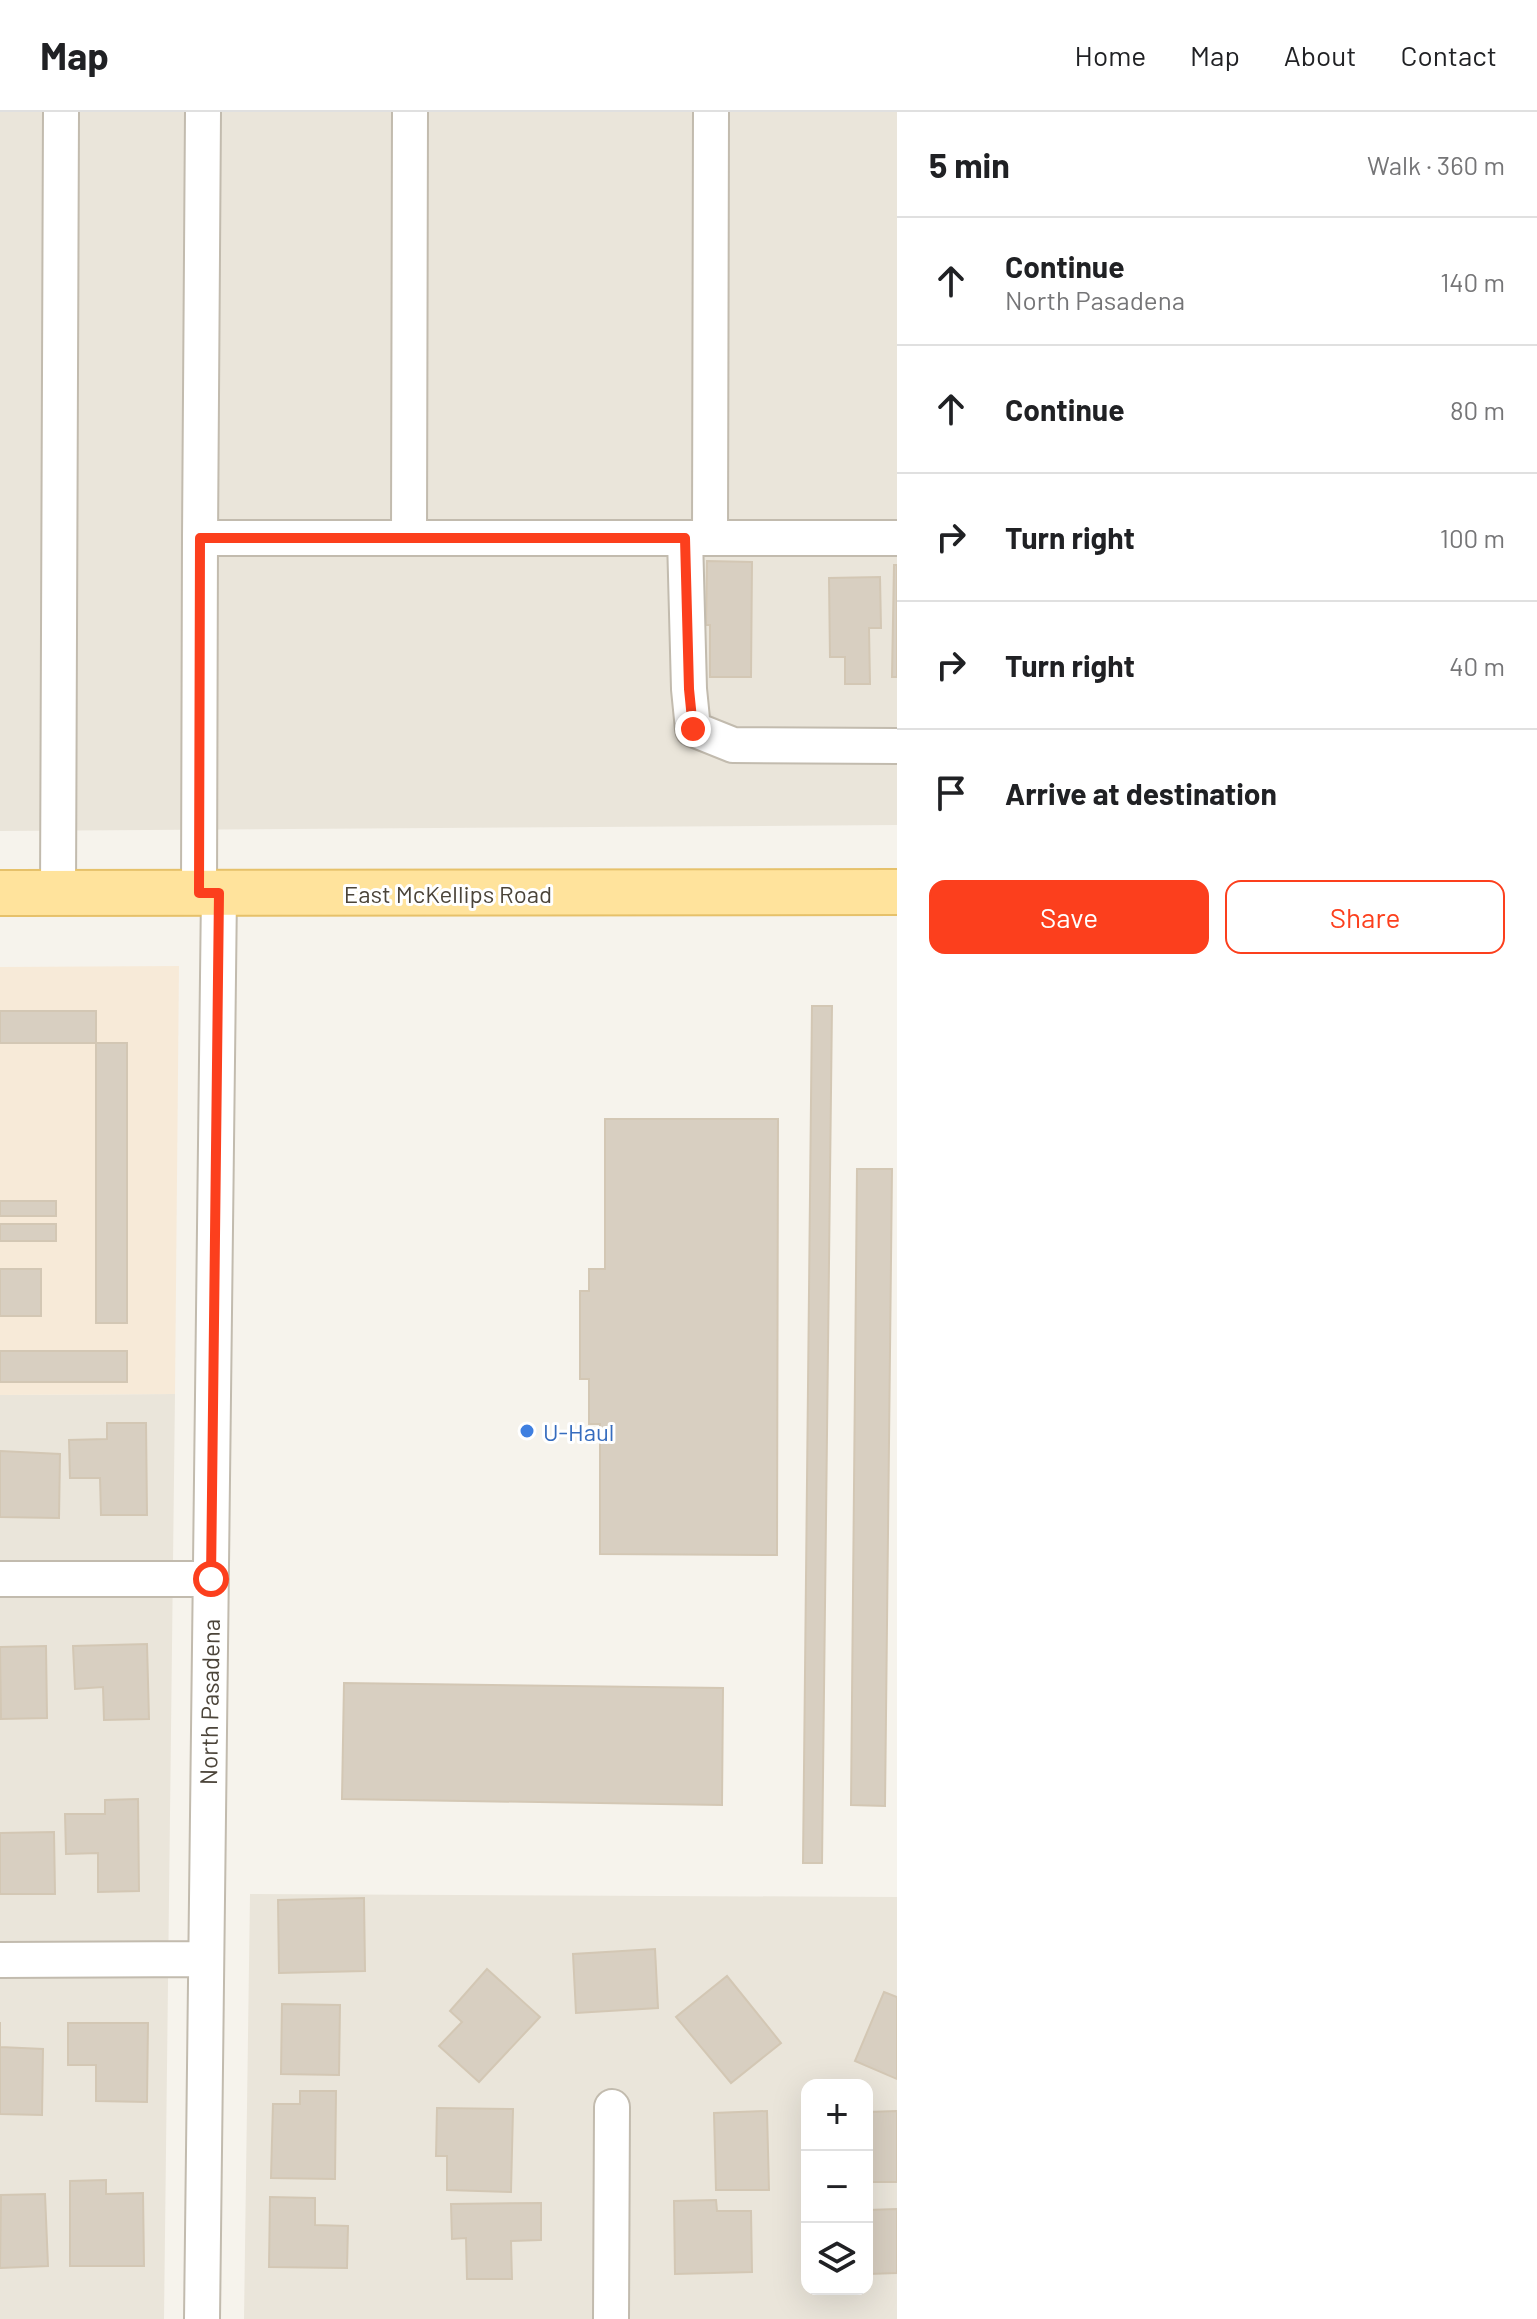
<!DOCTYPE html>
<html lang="en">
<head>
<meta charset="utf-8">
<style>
  body { margin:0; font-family:Barlow,sans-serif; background:#f2f2f2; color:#202124 }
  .controls { position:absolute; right:24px; bottom:24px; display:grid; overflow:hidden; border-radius:16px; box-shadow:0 8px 32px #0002 }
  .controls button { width:72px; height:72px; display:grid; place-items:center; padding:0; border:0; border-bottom:2px solid #e0e0e0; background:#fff; color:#202124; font:40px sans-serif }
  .stop { position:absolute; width:24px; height:24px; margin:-18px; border:6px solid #fc3f1d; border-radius:50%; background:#fff }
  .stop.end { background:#fc3f1d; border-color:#fff; box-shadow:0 2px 8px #0008 }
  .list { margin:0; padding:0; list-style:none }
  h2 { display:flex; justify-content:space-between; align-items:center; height:104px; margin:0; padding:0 32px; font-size:34px }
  h2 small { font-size:26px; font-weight:400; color:#757577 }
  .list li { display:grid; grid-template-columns:52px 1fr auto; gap:24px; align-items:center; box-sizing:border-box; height:128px; padding:0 32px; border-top:2px solid #e0e0e0 }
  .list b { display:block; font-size:30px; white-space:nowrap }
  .list p { margin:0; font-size:26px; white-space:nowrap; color:#757577 }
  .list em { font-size:26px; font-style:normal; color:#757577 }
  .actions { display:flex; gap:16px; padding:24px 32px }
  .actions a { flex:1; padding:18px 0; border:2px solid #fc3f1d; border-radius:16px; text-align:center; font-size:28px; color:#fc3f1d }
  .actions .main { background:#fc3f1d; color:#fff }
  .icon { flex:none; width:44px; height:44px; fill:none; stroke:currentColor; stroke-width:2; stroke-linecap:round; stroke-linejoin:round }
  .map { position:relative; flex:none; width:897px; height:2207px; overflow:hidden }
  header { display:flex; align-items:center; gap:48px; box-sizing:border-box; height:112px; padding:0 40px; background:#fff; border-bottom:2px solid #e0e0e0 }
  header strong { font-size:38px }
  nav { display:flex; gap:44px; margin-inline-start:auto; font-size:28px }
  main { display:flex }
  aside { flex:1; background:#fff }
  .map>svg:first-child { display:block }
  .residential { fill:#eae5da; fill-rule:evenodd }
  .commercial { fill:#f7ead8 }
  .building { fill:#d8cfc1; stroke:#d3c7b4; stroke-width:2 }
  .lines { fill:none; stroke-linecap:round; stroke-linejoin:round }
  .minor-casing { stroke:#c2bbae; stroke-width:38 }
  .major-casing { stroke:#e6c16a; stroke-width:48 }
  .minor { stroke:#fff; stroke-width:34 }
  .major { stroke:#ffe39c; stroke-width:44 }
  .route { stroke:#fc3f1d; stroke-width:10 }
  .shop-dot { fill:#3f7fe0; stroke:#fff; stroke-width:3 }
  .labels { text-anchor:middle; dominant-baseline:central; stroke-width:6; stroke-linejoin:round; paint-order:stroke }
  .street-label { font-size:24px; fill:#4b4439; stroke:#fff }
  .shop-label { font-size:24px; fill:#366cbe; stroke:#fff; text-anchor:start }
</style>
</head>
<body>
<header>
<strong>Map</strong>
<nav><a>Home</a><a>Map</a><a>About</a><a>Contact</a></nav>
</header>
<main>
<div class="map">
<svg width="897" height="2207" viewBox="0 0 897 2207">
  <rect width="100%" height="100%" fill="#f6f3ec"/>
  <path class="residential" d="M0,0H897V713L0,719Z
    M175,1282L164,2207H0V1283Z
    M250,1782L897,1785V2207H244ZM807,1973H867V2177H807Z"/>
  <path class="commercial" d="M179,854L175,1282L0,1283V855Z"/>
  <path class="building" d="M707,449L752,450L751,565H710V513H706Z
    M894,453H897V565H892Z
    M880,465L881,516H869L870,572H845V545H830L829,466Z
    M812,894H832L822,1751H803Z
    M0,899H96V931H0Z
    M96,931H127V1211H96Z
    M605,1007H778L777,1443L600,1442V1312H589V1267H580V1179H589V1157H605Z
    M857,1057H892L885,1694L851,1693Z
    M0,1089H56V1104H0Z
    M0,1112H56V1129H0Z
    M0,1157H41V1204H0Z
    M0,1239H127V1270H0Z
    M107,1311H146L147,1403H101L100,1366H70L69,1328L107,1327Z
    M0,1339L60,1342L59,1406L0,1405Z
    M147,1532L149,1607L104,1608L103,1575L75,1577L73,1534Z
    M46,1534L47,1606L1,1607L0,1535Z
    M344,1571L723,1576L722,1693L342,1687Z
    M138,1687L139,1779L98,1780V1741L66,1742L65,1702H105V1688Z
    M54,1720L55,1782H0V1721Z
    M364,1786L365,1859L279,1861L278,1788Z
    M655,1837L658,1896L576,1901L573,1842Z
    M487,1857L540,1905L479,1970L439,1934L462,1910L450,1899Z
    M727,1864L781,1931L731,1971L676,1905Z
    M884,1880L897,1885V1967L855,1949Z
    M282,1892L340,1893L339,1963L281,1962Z
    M0,1910V1935L43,1937L42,2003L0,2002Z
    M68,1911H148L147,1990L96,1989V1953H68Z
    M300,1979H336L335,2067L271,2066L273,1992H300Z
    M437,1996L513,1997L511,2080L447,2078V2044H436Z
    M767,1999L769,2078H716L714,2001Z
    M897,1999V2070H869L868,2000Z
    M106,2068V2082L143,2081L144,2154H70V2069Z
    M45,2082L48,2154L0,2156L1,2083Z
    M270,2085L315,2086V2113L348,2114L347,2156L269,2155Z
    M716,2088L717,2099H751L752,2160L675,2162L674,2089Z
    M541,2091V2128L511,2129L512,2167H467L466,2126L452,2127L451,2092Z
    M897,2097V2161L869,2162L868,2098Z"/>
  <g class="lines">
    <g class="minor-casing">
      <path id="minor" d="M200,426L203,0
        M409,426L410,0
        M685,426L689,577L693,617L733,633L897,634
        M710,426L711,0
        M58,781L61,0
        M199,781L200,426H897
        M0,1467H211
        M0,1848L206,1847
        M202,2207L219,781
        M611,2207L612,1995"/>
    </g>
    <g class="major-casing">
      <path id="major" d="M0,781L897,780"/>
    </g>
    <use href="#minor" class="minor"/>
    <use href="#major" class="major"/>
  </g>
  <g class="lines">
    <path class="route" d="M211,1467L219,781H199L200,426H685L689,577L693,617"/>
  </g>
  <circle class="shop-dot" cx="527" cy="1319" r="8"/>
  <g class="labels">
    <g class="street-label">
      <text x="448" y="781">East McKellips Road</text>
      <text transform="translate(209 1590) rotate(-89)">North Pasadena</text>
    </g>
    <g class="shop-label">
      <text x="543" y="1319">U-Haul</text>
    </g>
  </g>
</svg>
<div class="controls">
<button>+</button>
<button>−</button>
<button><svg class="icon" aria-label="layers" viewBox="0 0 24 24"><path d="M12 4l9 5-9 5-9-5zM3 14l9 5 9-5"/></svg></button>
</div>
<div class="stop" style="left:211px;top:1467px"></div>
<div class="stop end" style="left:693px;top:617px"></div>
</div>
<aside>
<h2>5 min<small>Walk · 360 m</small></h2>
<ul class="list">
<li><svg class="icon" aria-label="ahead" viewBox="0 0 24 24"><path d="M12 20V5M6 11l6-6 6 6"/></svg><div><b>Continue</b><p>North Pasadena</p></div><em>140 m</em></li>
<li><svg class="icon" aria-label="ahead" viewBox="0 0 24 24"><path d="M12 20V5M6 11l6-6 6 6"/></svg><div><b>Continue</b></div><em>80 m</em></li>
<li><svg class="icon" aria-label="right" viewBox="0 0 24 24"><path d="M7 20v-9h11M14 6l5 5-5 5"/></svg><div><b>Turn right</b></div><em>100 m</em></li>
<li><svg class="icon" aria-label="right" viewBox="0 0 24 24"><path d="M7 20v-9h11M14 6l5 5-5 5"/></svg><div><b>Turn right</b></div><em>40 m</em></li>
<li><svg class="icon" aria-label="arrive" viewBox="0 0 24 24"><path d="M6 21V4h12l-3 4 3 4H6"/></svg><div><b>Arrive at destination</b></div></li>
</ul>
<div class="actions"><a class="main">Save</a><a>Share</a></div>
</aside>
</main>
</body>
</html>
